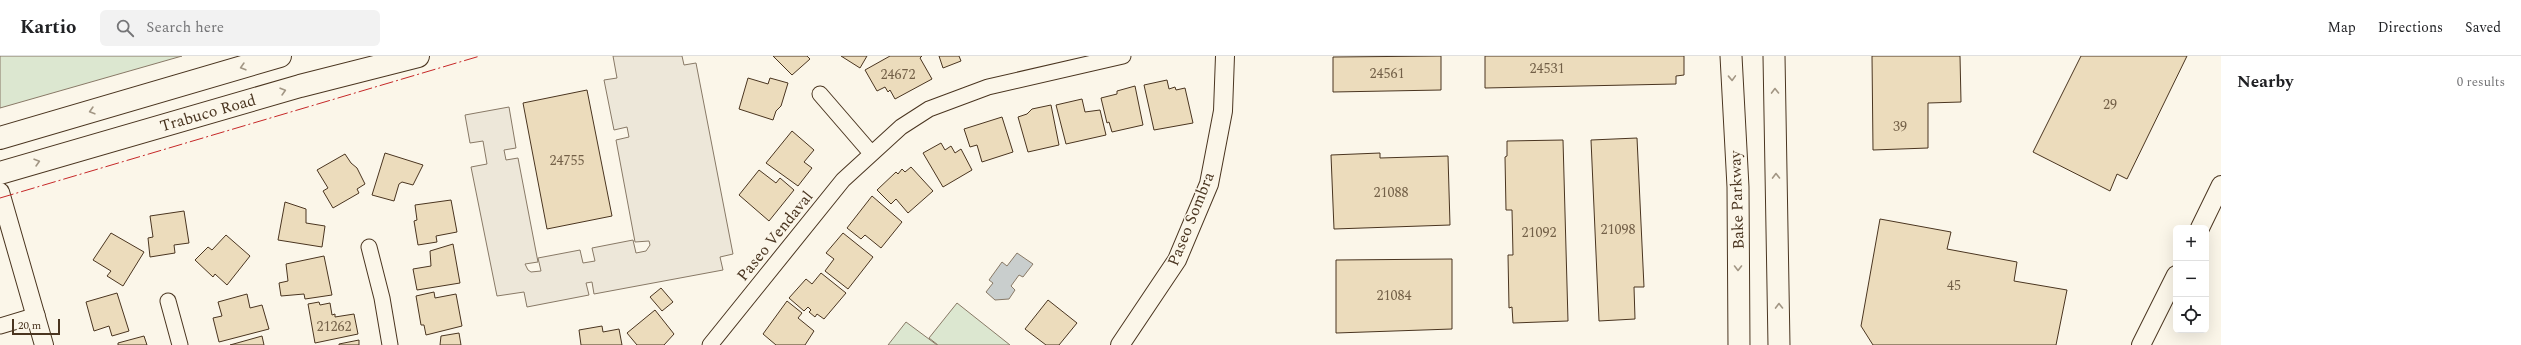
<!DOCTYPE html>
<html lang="en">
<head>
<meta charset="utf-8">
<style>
  body { margin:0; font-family:Spectral,serif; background:#f2f2f2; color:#202124 }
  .controls { position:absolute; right:12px; bottom:12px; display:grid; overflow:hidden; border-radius:6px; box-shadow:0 4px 16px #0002 }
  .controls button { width:36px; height:36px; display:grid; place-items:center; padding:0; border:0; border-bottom:1px solid #e0e0e0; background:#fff; color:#202124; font:20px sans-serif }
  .scale { position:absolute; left:12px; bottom:10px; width:48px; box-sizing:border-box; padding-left:4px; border:2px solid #4a3520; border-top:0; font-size:11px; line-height:14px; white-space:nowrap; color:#4a3520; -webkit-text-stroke:3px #fbf6e9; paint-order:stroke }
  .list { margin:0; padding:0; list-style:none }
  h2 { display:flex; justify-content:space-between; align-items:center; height:52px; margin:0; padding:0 16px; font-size:17px }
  h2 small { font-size:13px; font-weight:400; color:#757577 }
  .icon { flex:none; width:22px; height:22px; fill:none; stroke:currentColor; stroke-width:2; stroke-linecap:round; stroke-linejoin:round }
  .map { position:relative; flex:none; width:2221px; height:289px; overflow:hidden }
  header { display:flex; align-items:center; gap:24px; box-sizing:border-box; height:56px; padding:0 20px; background:#fff; border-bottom:1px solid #e0e0e0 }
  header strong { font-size:19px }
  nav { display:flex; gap:22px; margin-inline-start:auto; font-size:14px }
  .search { width:280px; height:36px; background:#f2f2f2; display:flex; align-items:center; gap:10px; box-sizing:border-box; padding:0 14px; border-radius:6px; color:#757577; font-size:15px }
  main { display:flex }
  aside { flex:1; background:#fff }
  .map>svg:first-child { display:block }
  .green { fill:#dce7d0; stroke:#887966 }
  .parking { fill:#ede7d9; stroke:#887966 }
  .water { fill:#c9cecd; stroke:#887966 }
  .building { fill:#ecdcbc; stroke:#4a3520 }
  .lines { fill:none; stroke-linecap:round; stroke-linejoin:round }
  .minor-casing { stroke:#4a3520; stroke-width:17 }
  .tertiary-casing { stroke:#4a3520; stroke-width:20 }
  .secondary-casing { stroke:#4a3520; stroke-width:23 }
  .primary-casing { stroke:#4a3520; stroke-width:24 }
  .minor { stroke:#fbf6e9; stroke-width:15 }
  .tertiary { stroke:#fbf6e9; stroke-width:18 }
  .secondary { stroke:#fbf6e9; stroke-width:21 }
  .primary { stroke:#fbf6e9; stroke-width:22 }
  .power { stroke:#c62828; stroke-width:1; stroke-dasharray:14 3 2 3; stroke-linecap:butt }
  .oneway { stroke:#a29684 }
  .labels { text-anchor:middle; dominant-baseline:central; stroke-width:3; stroke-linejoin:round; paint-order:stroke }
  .number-label { font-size:14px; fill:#725f47 }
  .street-label { font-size:16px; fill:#4a3520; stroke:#fbf6e9 }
</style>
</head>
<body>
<header>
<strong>Kartio</strong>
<div class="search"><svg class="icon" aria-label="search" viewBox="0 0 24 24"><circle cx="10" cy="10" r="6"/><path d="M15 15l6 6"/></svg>Search here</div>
<nav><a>Map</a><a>Directions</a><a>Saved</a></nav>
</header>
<main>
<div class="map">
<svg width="2221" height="289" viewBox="0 0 2221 289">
  <rect width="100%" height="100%" fill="#fbf6e9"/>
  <path class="green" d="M0,0H182L0,52Z
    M957,247L1010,289H938L929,282Z
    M906,266L937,289H888Z"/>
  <path class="parking" d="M613,0H682L684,9L696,7L733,198L720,201L723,214L594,238L592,226L586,227L589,239L527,251L524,236L497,240L471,111L487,108L483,85L470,87L465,59L509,51L516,92L504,94L506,104L518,102L538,206L525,208L528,214L531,216L541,215L538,202L580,194L583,207L595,205L592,192L633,184L636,197L646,195L650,189L649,185L635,186L616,84L629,81L627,71L614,74L604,24L617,22Z"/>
  <path class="water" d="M1017,197L1033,208L1023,221L1019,219L1011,230L1015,234L1009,243L995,244L986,236L993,227L989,224L1002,206L1007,210Z"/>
  <path class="building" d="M773,0H807L810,3L792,19Z
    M841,0H867L860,12Z
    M890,0H922L920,2L932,23L895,43L890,34L888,36L885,31L877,35L865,14Z
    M939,0H959L961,5L943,12Z
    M1441,0V34L1333,36V1Z
    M1485,0H1684V19L1676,20V28L1485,32Z
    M1872,0H1960L1961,46L1928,47V92L1873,94Z
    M2081,0H2187L2127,123L2117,118L2110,135L2033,96Z
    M748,22L768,28L770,22L788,27L781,50L776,55L773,64L739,53Z
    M1167,24L1169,33L1175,31L1176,34L1185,32L1193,67L1154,74L1144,29Z
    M1135,30L1143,69L1112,76L1109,66L1107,67L1101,42L1117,38V35Z
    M587,34L612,160L547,173L523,47Z
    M1082,43L1085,56L1100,54L1106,79L1066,88L1056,49Z
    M1051,49L1059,89L1028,96L1018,61L1027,58L1032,53Z
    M1002,61L1013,96L982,106L977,89L970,91L964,73Z
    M792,75L814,94L804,106L812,112L798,130L766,107Z
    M1637,82L1644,231H1634L1635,263L1599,265L1591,84Z
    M1563,84L1568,265L1513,267L1512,251L1509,252L1508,199H1513L1512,154H1506L1505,101L1507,100V85Z
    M941,87L945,94L951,90L955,97L961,93L972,114L943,131L923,97Z
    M385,97L423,109L413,129L402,126L399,128L394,145L372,139Z
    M1380,97V102L1448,100L1450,169L1334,173L1331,99Z
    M345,98L351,107L357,112L365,128L357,133L359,137L333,152L323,135L328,132L317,114Z
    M911,111L933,135L908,157L896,143L891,148L877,134L896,116L898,118L902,113L905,116Z
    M759,114L776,127L780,122L794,134L769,165L739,139Z
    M872,140L902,166L881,192L865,179L861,183L847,172Z
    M451,144L457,176L436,180L437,186L418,189L414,165L417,164L415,149Z
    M285,146L306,153V167L325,170L322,191L278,184Z
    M184,155L189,187L174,189L175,197L150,201L148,182L153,181L150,160Z
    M1880,163L1951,176L1947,193L2017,206L2014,225L2067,234L2056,289H1873L1861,270Z
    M111,177L144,196L123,230L107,220L111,215L93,204Z
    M843,177L873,201L848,233L825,215L834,203L826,197Z
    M226,179L250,200L227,229L215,218L213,221L195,204L208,191L212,194Z
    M453,188L460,227L417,234L413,213L431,210L430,195Z
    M324,200L332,239L305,243L304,238L281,240L279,227L288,225L286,208Z
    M1452,203V273L1336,277V204Z
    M821,217L846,237L824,263L817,258L815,261L809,256L811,254L808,251L804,255L789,242L806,223L812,228Z
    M661,232L673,246L662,255L650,241Z
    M434,236L435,242L456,238L462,270L426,279L424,269H421L416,240Z
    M117,237L129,275L112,280L109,270L94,275L86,246Z
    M247,238L250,252L262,249L269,273L219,286L213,262L222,260L218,246Z
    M1048,244L1077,267L1059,289H1046L1025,273Z
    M787,245L802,257L798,262L814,275L805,289H776L763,278Z
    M319,246L320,249L330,247L332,259L335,258V261L354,258L358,278L315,287L308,248Z
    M655,254L674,278L664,289H637L627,277Z
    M602,270L603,276L619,273L622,289H581L579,274Z
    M459,277L461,289H440L441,280Z
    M144,280L147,289H118V287Z
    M262,280L264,289H230Z
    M359,284V289H339V288Z"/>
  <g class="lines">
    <g class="minor-casing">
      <path id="minor" d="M820,38L871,97
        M369,191L382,242L390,289
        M168,245L180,289
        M0,270L37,259
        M710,289L843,124L901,71L929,53L988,31L1123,0"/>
    </g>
    <g class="tertiary-casing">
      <path id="tertiary" d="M0,136L44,289
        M2200,172L2221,129
        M1120,289L1177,204L1209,128L1223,55L1225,0
        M2141,289L2176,219"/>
    </g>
    <g class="secondary-casing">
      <path id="secondary" d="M1731,0L1738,131L1739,289
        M1774,0L1779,289"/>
    </g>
    <g class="primary-casing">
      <path id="primary" d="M0,82L280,0
        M0,117L300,30L418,0"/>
    </g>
    <use href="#minor" class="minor"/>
    <use href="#tertiary" class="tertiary"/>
    <use href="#secondary" class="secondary"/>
    <use href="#primary" class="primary"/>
    <path class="power" d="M0,142L480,0"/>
  </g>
  <defs><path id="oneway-chevron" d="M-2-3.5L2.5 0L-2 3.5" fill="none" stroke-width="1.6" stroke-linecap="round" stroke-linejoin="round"/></defs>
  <g class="oneway">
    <use href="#oneway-chevron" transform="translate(243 11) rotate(164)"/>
    <use href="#oneway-chevron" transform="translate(1732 22) rotate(88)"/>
    <use href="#oneway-chevron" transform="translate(283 35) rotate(-16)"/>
    <use href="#oneway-chevron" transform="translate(1775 35) rotate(-91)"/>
    <use href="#oneway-chevron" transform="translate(92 55) rotate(164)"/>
    <use href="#oneway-chevron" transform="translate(37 106) rotate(-16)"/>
    <use href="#oneway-chevron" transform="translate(1776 120) rotate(-91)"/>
    <use href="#oneway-chevron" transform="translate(1738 212) rotate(90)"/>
    <use href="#oneway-chevron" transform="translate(1779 250) rotate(-91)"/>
  </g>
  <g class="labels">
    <g class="number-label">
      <text x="1547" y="12">24531</text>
      <text x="1387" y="17">24561</text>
      <text x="898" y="18">24672</text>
      <text x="2110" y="48">29</text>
      <text x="1900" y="70">39</text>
      <text x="567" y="104">24755</text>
      <text x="1391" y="136">21088</text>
      <text x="1618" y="173">21098</text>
      <text x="1539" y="176">21092</text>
      <text x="1954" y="229">45</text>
      <text x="1394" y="239">21084</text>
      <text x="334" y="270">21262</text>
    </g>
    <g class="street-label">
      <text transform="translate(208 57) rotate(-16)">Trabuco Road</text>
      <text transform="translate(1737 144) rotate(-92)">Bake Parkway</text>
      <text transform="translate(1191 163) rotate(-68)">Paseo Sombra</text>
      <text transform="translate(775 180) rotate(-51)">Paseo Vendaval</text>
    </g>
  </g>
</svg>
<div class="controls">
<button>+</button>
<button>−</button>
<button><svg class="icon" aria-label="locate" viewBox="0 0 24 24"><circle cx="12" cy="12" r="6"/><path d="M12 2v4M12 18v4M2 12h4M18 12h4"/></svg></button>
</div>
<div class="scale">20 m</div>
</div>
<aside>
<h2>Nearby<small>0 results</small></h2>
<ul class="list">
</ul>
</aside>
</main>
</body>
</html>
